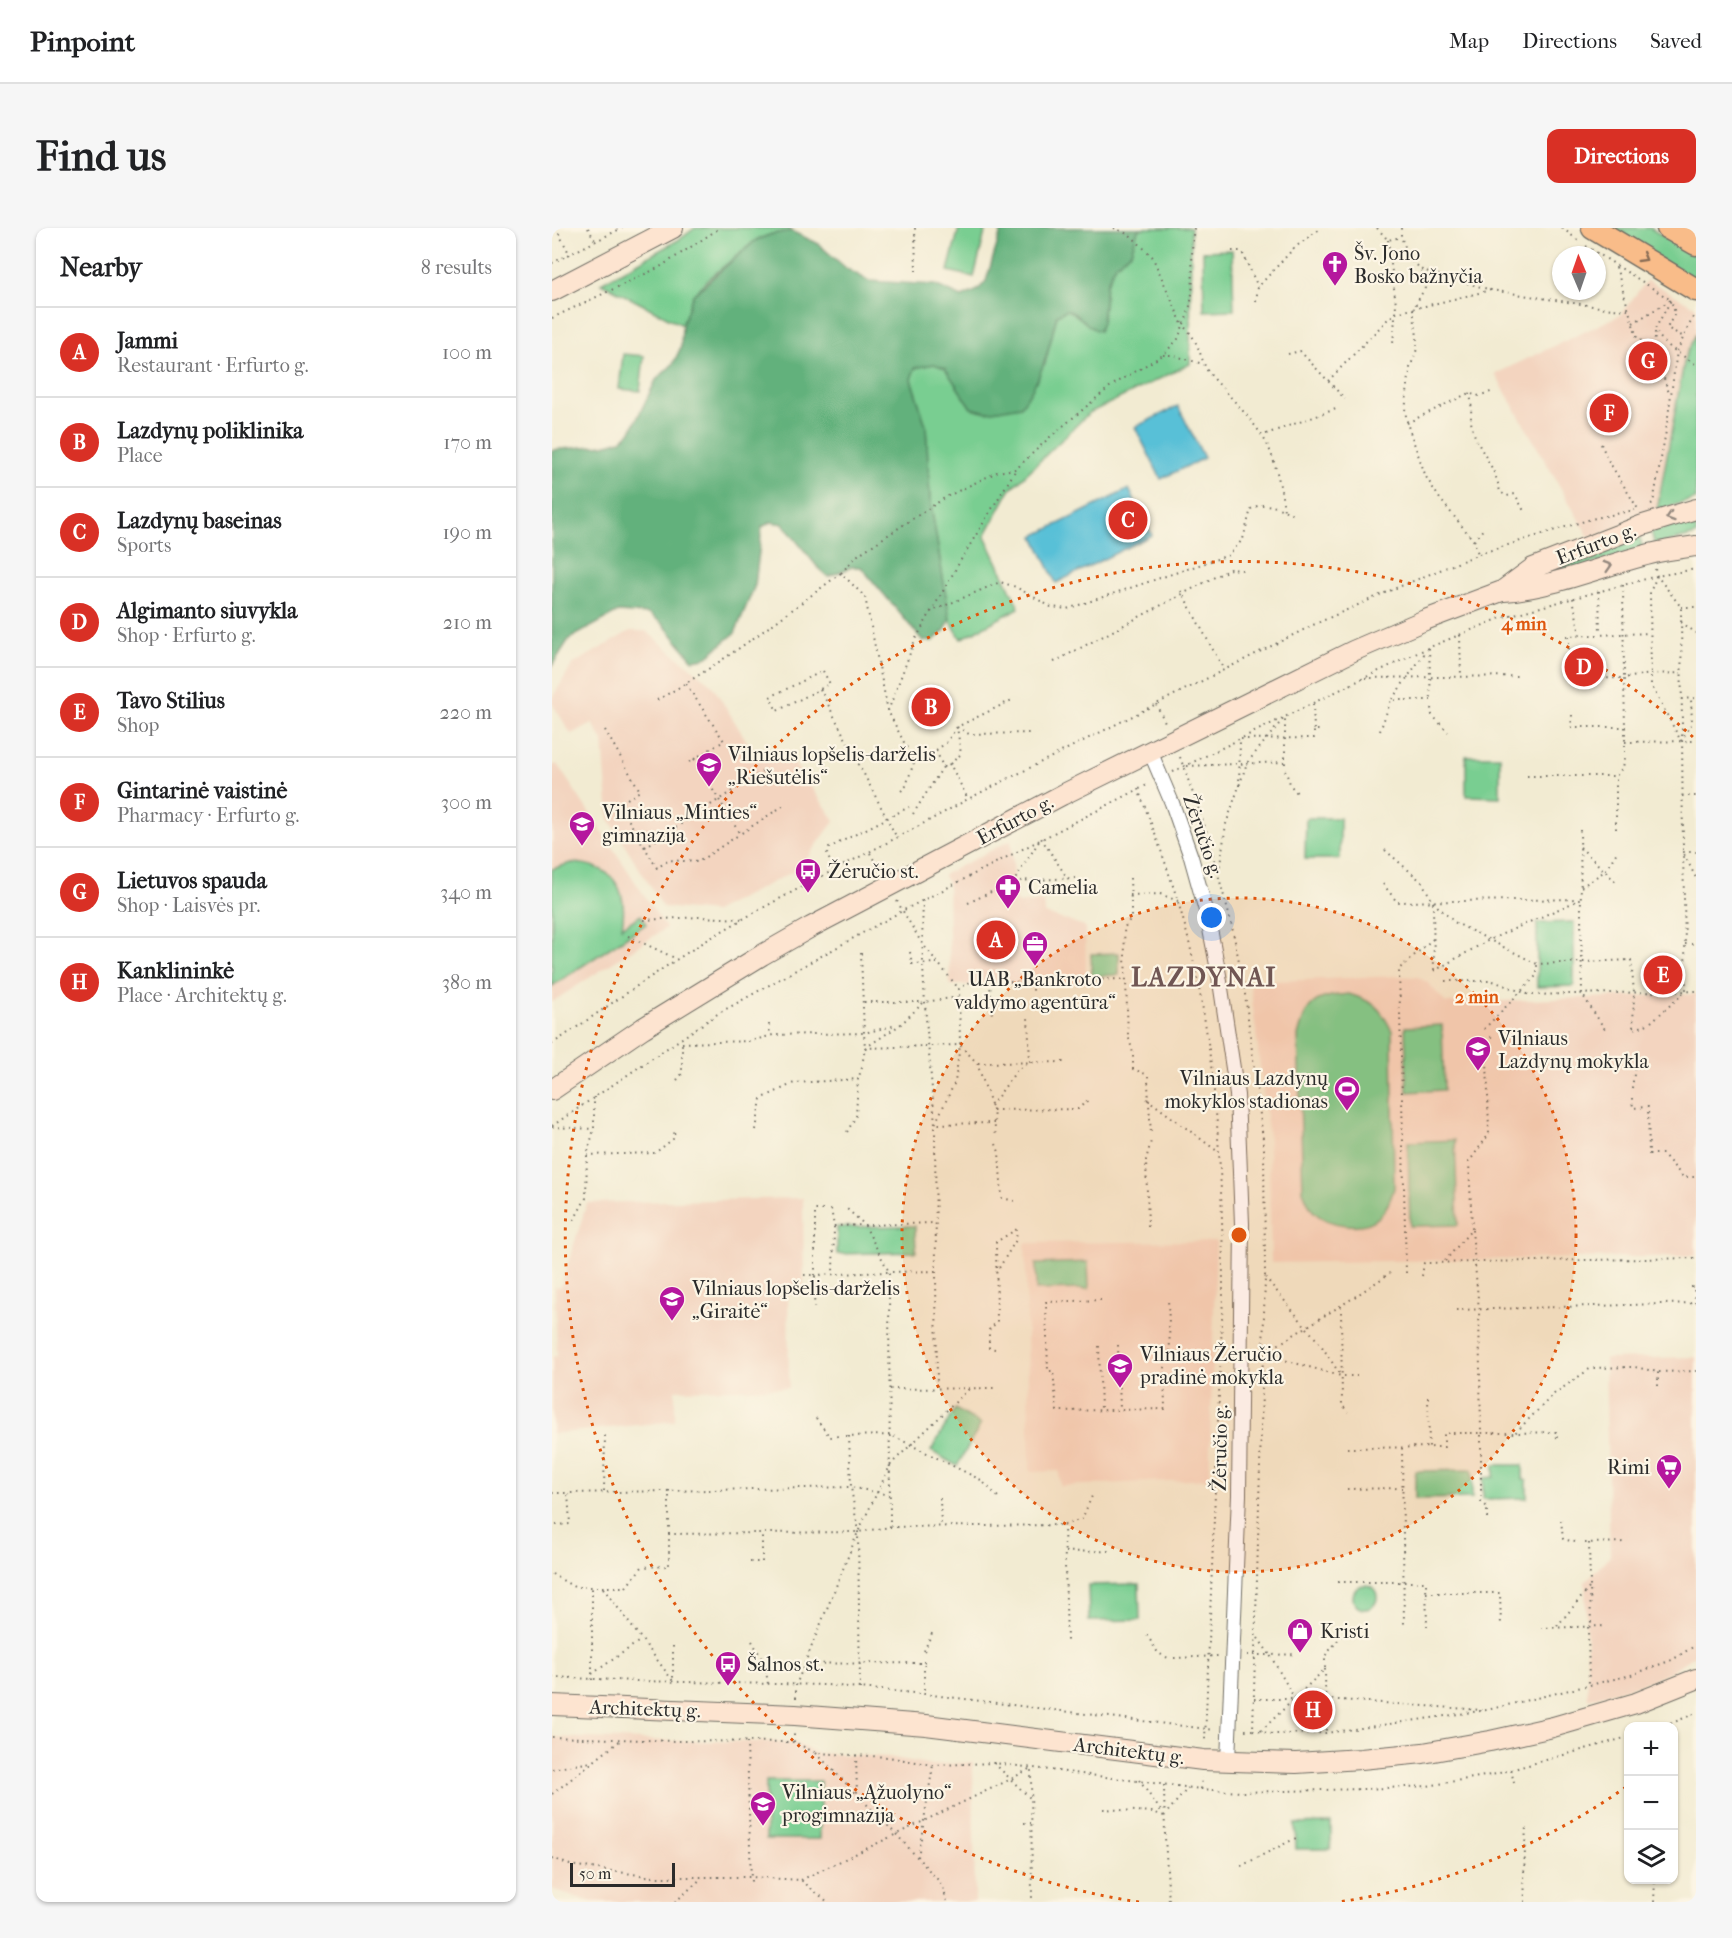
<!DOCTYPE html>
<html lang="en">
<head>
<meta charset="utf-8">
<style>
  body { margin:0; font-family:"IM FELL French Canon",serif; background:#f6f6f6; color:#202124 }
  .controls { position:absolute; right:18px; bottom:18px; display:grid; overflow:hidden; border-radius:12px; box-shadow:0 2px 4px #0004 }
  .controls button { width:54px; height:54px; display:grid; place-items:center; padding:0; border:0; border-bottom:2px solid #e0e0e0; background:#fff; color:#202124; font:30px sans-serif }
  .compass { position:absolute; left:1000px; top:18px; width:54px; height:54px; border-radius:50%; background:#fff; box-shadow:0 2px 4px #0004; rotate:358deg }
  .scale { position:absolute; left:18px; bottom:15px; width:105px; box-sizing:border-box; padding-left:6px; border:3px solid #2b2b2b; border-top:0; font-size:16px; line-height:21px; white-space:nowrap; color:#2b2b2b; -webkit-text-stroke:4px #fcf5e5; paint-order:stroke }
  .you { position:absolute; left:660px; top:690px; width:21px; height:21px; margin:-15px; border:4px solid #fff; border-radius:50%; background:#1a73e8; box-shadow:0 0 0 9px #1a73e833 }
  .badge { display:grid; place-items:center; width:39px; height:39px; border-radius:50%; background:#d93025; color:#fff; font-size:20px; font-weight:700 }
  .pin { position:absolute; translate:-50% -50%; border:3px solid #fff; box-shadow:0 2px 6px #0006 }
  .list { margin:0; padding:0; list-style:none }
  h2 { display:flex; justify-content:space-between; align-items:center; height:78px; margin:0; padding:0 24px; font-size:26px }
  h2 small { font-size:20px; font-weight:400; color:#757577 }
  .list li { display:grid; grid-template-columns:39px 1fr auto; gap:18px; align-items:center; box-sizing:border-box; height:90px; padding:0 24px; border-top:2px solid #e0e0e0 }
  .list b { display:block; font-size:22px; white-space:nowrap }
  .list p { margin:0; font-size:20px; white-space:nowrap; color:#757577 }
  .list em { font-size:20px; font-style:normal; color:#757577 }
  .icon { flex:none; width:33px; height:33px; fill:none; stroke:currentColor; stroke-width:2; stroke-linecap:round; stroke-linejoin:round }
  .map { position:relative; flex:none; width:1144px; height:1674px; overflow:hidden; border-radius:12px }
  header { display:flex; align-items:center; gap:36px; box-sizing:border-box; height:84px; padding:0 30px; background:#fff; border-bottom:2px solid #e0e0e0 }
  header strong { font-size:28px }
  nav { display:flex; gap:33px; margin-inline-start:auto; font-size:21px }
  .intro { display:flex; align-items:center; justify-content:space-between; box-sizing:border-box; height:144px; padding:0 36px }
  h1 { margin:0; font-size:42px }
  .button { padding:15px 27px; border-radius:12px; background:#d93025; color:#fff; font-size:21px; font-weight:700 }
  main { display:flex; gap:36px; padding:0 36px }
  aside { flex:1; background:#fff; border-radius:12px; box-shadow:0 2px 4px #0004 }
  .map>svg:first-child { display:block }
  .built { fill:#f3d4bf }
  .green { fill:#79ce91; stroke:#527c5e; stroke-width:1.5 }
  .forest { fill:#62b17b; stroke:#466e53; stroke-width:1.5 }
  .water { fill:#59c0d7; stroke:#427681; stroke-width:1.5 }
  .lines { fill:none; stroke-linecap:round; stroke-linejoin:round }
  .street-casing { stroke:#716e65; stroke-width:16 }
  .secondary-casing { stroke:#716e65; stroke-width:22 }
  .primary-casing { stroke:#716e65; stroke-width:25 }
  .path { stroke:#716e65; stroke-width:2; stroke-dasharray:1.5 4.5; stroke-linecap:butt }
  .street { stroke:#fff; stroke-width:14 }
  .secondary { stroke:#fde4d0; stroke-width:20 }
  .primary { stroke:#f9bc89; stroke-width:22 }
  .oneway { stroke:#886c55 }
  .oneway2 { stroke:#94887e }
  .ring { fill:none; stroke:#df570e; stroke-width:3; stroke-dasharray:3 6 }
  .labels { text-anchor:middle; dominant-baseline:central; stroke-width:4.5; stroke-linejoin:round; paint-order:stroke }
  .poi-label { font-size:20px; fill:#2b2b2b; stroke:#fcf5e5; text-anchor:start }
  .street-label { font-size:20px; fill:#2b2b2b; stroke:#fcf5e5 }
  .district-label { font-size:26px; font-weight:bold; letter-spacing:1.5px; fill:#705653; stroke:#fcf5e5 }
  .centre { fill:#df570e; stroke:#fcf5e5; stroke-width:3 }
  .ring-label { font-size:18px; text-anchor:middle; font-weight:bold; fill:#df570e; stroke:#fcf5e5; stroke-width:4.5; stroke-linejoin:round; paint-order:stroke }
</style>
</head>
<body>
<header>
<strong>Pinpoint</strong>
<nav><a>Map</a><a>Directions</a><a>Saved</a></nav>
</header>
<div class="intro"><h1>Find us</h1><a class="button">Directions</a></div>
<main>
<aside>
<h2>Nearby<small>8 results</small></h2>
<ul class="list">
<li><span class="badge">A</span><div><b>Jammi</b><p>Restaurant · Erfurto g.</p></div><em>100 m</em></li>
<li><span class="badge">B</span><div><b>Lazdynų poliklinika</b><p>Place</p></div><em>170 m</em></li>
<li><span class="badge">C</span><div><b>Lazdynų baseinas</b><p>Sports</p></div><em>190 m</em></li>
<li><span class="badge">D</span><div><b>Algimanto siuvykla</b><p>Shop · Erfurto g.</p></div><em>210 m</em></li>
<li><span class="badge">E</span><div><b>Tavo Stilius</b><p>Shop</p></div><em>220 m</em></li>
<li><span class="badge">F</span><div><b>Gintarinė vaistinė</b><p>Pharmacy · Erfurto g.</p></div><em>300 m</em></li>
<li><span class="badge">G</span><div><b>Lietuvos spauda</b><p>Shop · Laisvės pr.</p></div><em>340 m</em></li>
<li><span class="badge">H</span><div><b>Kanklininkė</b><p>Place · Architektų g.</p></div><em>380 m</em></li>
</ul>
</aside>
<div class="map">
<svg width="1144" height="1674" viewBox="0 0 1144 1674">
  <rect width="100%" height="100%" fill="#fcf5e5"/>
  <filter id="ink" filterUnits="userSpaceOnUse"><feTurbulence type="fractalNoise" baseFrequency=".0167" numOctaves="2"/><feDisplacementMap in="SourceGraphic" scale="12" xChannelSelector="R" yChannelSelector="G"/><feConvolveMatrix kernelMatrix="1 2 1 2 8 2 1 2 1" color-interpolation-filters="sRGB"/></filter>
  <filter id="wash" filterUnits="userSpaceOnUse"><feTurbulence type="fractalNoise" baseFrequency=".008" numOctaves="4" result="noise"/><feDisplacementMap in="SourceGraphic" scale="24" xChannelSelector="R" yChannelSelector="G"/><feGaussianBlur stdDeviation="1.35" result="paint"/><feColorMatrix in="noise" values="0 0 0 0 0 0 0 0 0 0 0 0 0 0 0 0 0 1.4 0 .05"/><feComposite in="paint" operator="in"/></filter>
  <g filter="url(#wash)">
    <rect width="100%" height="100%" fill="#f2ebd2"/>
    <path class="built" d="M1095,52L1144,79V106L1133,129L1105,282L1038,311L943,146L1068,87Z
      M78,403H94L160,457L204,528L238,530L283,592L248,640L162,684L111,679L57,591L51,513L41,496L19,506L0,475V470L20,437Z
      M5,536L114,700L0,774V538Z
      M459,612L464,675L492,674L493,686L533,698L534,755L398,757L396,654L391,647Z
      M847,748L866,749L876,755L894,775L1144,766V1028L719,1035L717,912L698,754Z
      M251,970L252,1058H236L237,1160L123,1162V1193L0,1206V1129L5,1128L3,1059L9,1058L35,975Z
      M664,1013L657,1251L508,1258L507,1243L478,1244L473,1015Z
      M1144,1129V1426L1115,1446L1086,1457L1036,1471L1033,1354L1058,1328L1053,1131Z
      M0,1509L124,1513L242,1514L264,1525L336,1529L381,1537L421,1534L423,1674H40L0,1661Z"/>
    <path class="green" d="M143,0H236L239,3L220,6L204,12L154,53L141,67L130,97L49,55L128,11Z
      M407,0H434L422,49L396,43Z
      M591,0H639L638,136L537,185L457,263L433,308L467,380L409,411L398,392L378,271L374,198L359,151L363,140L382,136L393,140L419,180L493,136L505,87L514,82C528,85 533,99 547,102L550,94L554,57L563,37L579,24L586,2Z
      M1056,0H1098L1144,28V54Z
      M680,22L682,82L652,83L651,23Z
      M1144,106V271L1105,282L1133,129Z
      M71,126L92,128L88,163L67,161Z
      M1144,290V307L1103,317L1099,304Z
      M1087,307L1091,321L960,359Z
      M914,528H948V569L914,568Z
      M754,590H788V631H753Z
      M19,635C60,636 77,660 70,699L89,687L94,696L0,758V641Z
      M1022,694V758L985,759V695Z
      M567,725V747L540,748L539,726Z
      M797,766C823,774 828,779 840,803L842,960C839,971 835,981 827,989C812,1003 776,998 762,984C757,980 754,969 751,963L746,808C755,773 762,769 797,766Z
      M890,797L892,862L855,864L853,799Z
      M903,912L906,997L858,998L856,914Z
      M363,998L364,1024L285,1026V999Z
      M536,1034L537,1061L484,1062V1036Z
      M403,1181L429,1196L405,1238L379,1223Z
      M942,1237H971V1251L975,1252V1270L931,1271V1250L942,1249Z
      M920,1242V1270L863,1271V1243Z
      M587,1356L588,1392L537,1393L536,1357Z
      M801 1369a12 12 0 1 1 24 0a12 12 0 1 1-24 0Z
      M214,1553H268V1611H214Z
      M779,1595V1621H744L743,1596Z"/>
    <path class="forest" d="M450,0H591L586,2L579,24L563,37L554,57L550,94L547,103C533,99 528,85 514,82L505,87C496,123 492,147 469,178L435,184L419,180L393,140L382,136L363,140L359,151L374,198L378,271L398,392L393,402L381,413H371L309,339H300L276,349L267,341L231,296L219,294L210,299L203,357L183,405L153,430L141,432L111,396L97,386L66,384L17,411L0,438V222L52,217L69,212L79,203L104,152L121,136L129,119L130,97L141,67L204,12L220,6L239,3L265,15L295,41L317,53L383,57L410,69L426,62L434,53Z"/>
    <path class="water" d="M626,178L652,230L609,251L583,199Z
      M577,261L600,307L504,355L482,308Z"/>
  </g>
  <g filter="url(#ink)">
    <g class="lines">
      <g class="street-casing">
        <path id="street" d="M598,523L620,575L639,629L655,686L667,747L685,867L690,996L687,1267L676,1533"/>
      </g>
      <g class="secondary-casing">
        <path id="secondary" d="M0,63L121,0
          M952,363C1003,359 1049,338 1098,326C1113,322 1129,320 1144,318
          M0,862L91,800L210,727L259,699L510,567L801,423L873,392L950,363L981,340L1091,297L1144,281
          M0,1477L243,1487L374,1497L651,1532L744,1535L809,1531L871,1525L938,1513L1001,1499L1084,1475L1144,1451"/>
      </g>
      <g class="primary-casing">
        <path id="primary" d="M1041,0L1144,62
          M1116,0L1144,16"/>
      </g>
      <path class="path" d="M4,0L18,27
        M36,0L44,14
        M363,0L364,43
        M642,0C636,36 648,62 631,98C647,111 647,128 656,144C674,165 704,194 716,218C724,235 730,264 732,283
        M825,0L836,12L849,9
        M849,0V9L858,31L870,42L939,62L1060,81L1077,82
        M1010,0L1027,13
        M836,12L844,76L841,116
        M1034,18L1119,72L1103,101C1110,118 1130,126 1144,137
        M680,23H688L691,26L706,59
        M0,35L70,0
        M1064,39L1085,110L1102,121
        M870,42L873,60L861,81L865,108V121L858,140L853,183L856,198L874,249L888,271L922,313L926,326
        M704,73L706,59L742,20L769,0
        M0,90L108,39L168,0
        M1081,95L1119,72L1123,85L1115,100L1130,108
        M1103,104L1102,121L1117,165
        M736,126L748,123L793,171
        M611,127H620L651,136
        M776,153L836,91L844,85L939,62
        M917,165C922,176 917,188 920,199C926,223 943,236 948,264L955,268L963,266L972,283
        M855,195L917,165L925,168L939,164
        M714,206L784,181
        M1049,216L1056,232L1086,281
        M1099,276L1101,275L1114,203L1125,123L1142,87
        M922,313L932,300
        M1103,341L1105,348L1129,379L1131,624L1144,650
        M289,345L307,326L394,269L445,244L464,241L498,209L559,158L611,127L626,111L631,98L600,28L578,7L562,0
        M1105,348L1098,364L1099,457L1129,513
        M1071,357L1072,450L1099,446L1129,445
        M629,363L672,442
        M1047,363L1048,405
        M1021,370L1028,407
        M1129,379H1144
        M378,384L448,354L464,359L499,379L515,381L677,327L691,311L699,281C713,272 726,280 741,286
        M1129,394L1144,405
        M908,407L909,449
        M1014,408L1098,405
        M1017,408V446L1023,451L1072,450L1073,499
        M877,420L879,474
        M502,434L678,341L691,342
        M271,443L278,456L225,483L218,469Z
        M813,450L969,448
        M134,456L172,513L137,534
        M268,461L345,610
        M840,471L875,422
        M1129,471L1144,470
        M105,472C170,436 229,390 289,345L313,369L336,483L362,534L354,558L349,563
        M604,476L613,494
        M761,476L762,502
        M879,480L880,487L896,504
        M336,483L363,412L410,330L463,243
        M1020,487L1019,499H1073V524
        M405,499L417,506L479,505
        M53,502L88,563L67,576L105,640L117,632L146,634L188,606
        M828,503L839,472H879
        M1129,513L1140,495L1139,471
        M1073,514L1144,513
        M384,522L394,515L405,499L462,471
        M628,529L654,602L679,694L692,758L712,919L713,1049L701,1502H690
        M142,531L188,606L234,576
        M398,536L409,526L405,499
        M733,536V489
        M635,538L733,534
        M391,539L398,536L416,571
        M733,542L739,558L746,566
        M621,544L812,450L878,419L951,389L1105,348L1144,341
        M975,548H1064
        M687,558L688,511L762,510V502H767
        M586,561C606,613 625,664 638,718C665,832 671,951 671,1068L653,1512
        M1130,568H1144
        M361,586L391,539L384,522L362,534
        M1064,601V548L1071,539L1073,530
        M1028,602L1030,766L1054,803
        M93,619L213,542
        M1028,619L1065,655
        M833,622L870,654L881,674L882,743
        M318,625L328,643
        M282,643L275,626L277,620L357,579
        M667,644L674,596L695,535L732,490
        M578,650L579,675
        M462,653L523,650
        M831,656L845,674L1029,671
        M1029,659L1053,643L1065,624
        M578,667L608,666L626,673
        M371,672C368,747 377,821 383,896L443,895
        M345,673L369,714L407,761
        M881,674L902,694L985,736L1079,732L1082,764L1081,802L1098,795L1134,763L1131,624H1144
        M416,675L462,653L489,610L516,651
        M579,681V690L572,700L576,807L581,825V841L596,847C596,867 598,887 599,907
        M92,692L147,689L191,691
        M76,708L125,731
        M1133,716H1144
        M358,724L360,736L385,735
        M309,725L312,805L345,797
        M882,743L937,712L1027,672
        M514,752L574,751
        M893,753H941L978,767L1144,763
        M438,754L440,789
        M312,774H372
        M217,796L218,808
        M932,801L985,747V736
        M130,815L199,813L221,807L312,805L313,820L348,797L372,774L407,769
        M0,816C63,774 125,728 191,691C265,649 342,613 416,571L761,397L844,360L927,326L1039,291L1083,282
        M311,832L313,820L408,817L425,835L441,882L444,910
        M426,835L516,834
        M125,852L130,846V814
        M1080,860L1083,840
        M1080,870L1081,880L1096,879L1097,926H1111L1131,949H1144
        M595,871L665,923
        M439,878L465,842L478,834L476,789
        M441,882L526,881L536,872
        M0,898L167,785L350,683L597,556
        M0,899L42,901
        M204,902L209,871L242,855L306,851
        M295,904L304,888L306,851L311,837
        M444,916L447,924L450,970L463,973
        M35,927L103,925L121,911L123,902
        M279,981L282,998L281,1046
        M271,982H263V1047L337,1044L312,996L295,981
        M22,992L34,970L35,927L42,901V869
        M282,998L383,995
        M596,999L594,932L599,913
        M920,1002L927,1082L929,1205H963
        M893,1033L920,1001L917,934L937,906L935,828L940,805
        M384,1043L385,1160
        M444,1045L464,1012L465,1002
        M854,1045L847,741L882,710
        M252,1047H263L262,1081
        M870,1048L872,1035L1144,1030
        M713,1049L769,1117L789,1148
        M1139,1059H1142L1143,1075
        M549,1072L494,1074L496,1143H501L505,1183L613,1181L612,1137L618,1122L616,1070
        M789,1078L790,1177L796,1184
        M904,1082L1144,1075
        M566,1117L568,1182
        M547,1118L549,1182
        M443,1121L437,1120V1102L445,1094L444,1014L465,1001
        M711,1126L801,1070L838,1045
        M711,1126L789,1148H805
        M1106,1158V1144
        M338,1161L444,1160
        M876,1169L877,1219
        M264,1190L278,1209L288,1208
        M294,1208L339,1207L429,1252L447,1270
        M297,1208L299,1259L306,1304L308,1461
        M1005,1210L1004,1204L963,1205L1002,1166L1039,1140L1083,1139L1106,1144L1144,1143
        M795,1220L892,1219V1205H929V1273L935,1279V1294
        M850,1220L852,1399
        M795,1261L850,1260
        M117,1262V1306
        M52,1263L53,1206
        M0,1265H15
        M388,1270L389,1299
        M1009,1292L1011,1311L1027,1315
        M4,1297L18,1296L16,1265L299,1259L337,1267
        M512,1297L515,1413
        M338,1299L337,1044L384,1043L383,896L403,854L408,817L407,761L418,754H481V763
        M1033,1315L1075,1314
        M1037,1315L1039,1398
        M513,1324L558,1323
        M198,1334H210V1306
        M0,1346L22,1359H33
        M786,1354H874L875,1399
        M38,1359H74L90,1339L117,1338V1306L306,1304L338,1299L512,1297L530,1291L540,1268
        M51,1360L121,1453V1414
        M874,1365H948L949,1398
        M1005,1398L1038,1359
        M1036,1399L1037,1459
        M989,1400L1054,1398
        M595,1407L606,1425L616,1430
        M706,1410L718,1427L745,1426
        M200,1413L213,1436L372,1435V1430
        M372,1423L380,1405
        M695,1427H718L743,1471
        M622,1430L666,1428
        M773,1433V1428L796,1400
        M213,1436L216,1456
        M372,1436V1466
        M773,1441L774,1504
        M40,1446L89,1412
        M0,1449L85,1453L275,1457L372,1466L663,1502
        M40,1452V1359
        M244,1470V1457L306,1304L339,1236L418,1160
        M702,1471H773L930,1482
        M1113,1498L1144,1485
        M701,1502L720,1506L774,1505L935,1482L1079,1447L1120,1432L1144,1417
        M709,1503L773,1441V1438
        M0,1509L124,1513L242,1514L264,1525L336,1529L381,1537L442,1535L649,1561L688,1564L812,1561L875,1558L944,1546L1076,1509
        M195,1514L199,1655
        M242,1514V1504
        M264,1525L343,1605L386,1652L391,1659L395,1674
        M304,1527L305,1566
        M442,1535L479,1571
        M0,1541L39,1534
        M959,1542L962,1555
        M587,1552L611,1586
        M612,1557L613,1609L617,1674
        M649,1561L650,1549
        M0,1566L69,1512
        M551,1581L601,1584L612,1588
        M612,1588L636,1560
        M472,1595H479
        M366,1629L381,1537
        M0,1630L18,1637L101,1649H198L249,1652L276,1674
        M689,1638L744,1610
        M473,1645H480
        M249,1652L459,1551L479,1540L480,1674
        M123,1674L150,1650
        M973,1674L972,1646L974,1597
        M1102,1674L1103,1652"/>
      <use href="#street" class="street"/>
      <use href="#secondary" class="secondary"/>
      <use href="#primary" class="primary"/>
    </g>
    <defs><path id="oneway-chevron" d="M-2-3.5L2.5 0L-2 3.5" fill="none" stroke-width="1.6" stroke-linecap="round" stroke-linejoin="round" transform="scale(1.5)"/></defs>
    <use class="oneway" href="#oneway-chevron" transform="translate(1091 30) rotate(31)"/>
    <g class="oneway2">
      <use href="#oneway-chevron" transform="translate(1118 289) rotate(162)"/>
      <use href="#oneway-chevron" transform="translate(1056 338) rotate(-17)"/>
    </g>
  </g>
  <circle cx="687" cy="1007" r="337" fill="#df570e" fill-opacity=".12"/>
  <g class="ring">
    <circle cx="687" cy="1007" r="337"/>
    <path d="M1074 1559A674 674 0 0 1 787 1674M587 1674A674 674 0 1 1 1142 510"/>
  </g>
  <defs>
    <g id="church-pin" transform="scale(1.35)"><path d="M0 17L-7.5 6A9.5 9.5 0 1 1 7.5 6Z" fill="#b5179e" stroke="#fcf5e5"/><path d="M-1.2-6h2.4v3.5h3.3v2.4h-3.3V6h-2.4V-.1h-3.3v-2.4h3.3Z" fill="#fff"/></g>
    <g id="school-pin" transform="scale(1.35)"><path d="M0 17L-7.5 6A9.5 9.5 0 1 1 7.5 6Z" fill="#b5179e" stroke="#fcf5e5"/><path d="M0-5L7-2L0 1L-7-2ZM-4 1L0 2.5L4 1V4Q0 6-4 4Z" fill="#fff"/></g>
    <g id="bus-pin" transform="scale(1.35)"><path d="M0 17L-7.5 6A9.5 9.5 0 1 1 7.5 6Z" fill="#b5179e" stroke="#fcf5e5"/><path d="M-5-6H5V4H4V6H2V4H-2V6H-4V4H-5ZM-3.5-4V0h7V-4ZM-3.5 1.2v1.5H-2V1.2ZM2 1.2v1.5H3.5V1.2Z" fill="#fff"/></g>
    <g id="pharmacy-pin" transform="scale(1.35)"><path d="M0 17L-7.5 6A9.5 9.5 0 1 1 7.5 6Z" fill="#b5179e" stroke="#fcf5e5"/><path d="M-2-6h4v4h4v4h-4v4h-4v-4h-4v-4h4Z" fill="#fff"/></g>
    <g id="office-pin" transform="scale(1.35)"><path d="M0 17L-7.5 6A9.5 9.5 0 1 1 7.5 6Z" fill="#b5179e" stroke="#fcf5e5"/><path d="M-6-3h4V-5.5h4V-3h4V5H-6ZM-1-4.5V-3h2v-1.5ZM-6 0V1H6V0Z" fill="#fff"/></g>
    <g id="stadium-pin" transform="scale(1.35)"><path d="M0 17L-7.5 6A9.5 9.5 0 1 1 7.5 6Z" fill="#b5179e" stroke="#fcf5e5"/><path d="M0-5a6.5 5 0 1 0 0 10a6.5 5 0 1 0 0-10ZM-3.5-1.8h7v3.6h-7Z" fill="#fff"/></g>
    <g id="supermarket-pin" transform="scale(1.35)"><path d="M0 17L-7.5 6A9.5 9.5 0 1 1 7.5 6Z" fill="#b5179e" stroke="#fcf5e5"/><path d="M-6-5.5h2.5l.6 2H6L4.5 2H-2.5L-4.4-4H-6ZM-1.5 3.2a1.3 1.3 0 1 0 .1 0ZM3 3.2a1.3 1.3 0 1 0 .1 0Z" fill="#fff"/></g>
    <g id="shop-pin" transform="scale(1.35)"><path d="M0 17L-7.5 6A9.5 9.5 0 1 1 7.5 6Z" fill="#b5179e" stroke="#fcf5e5"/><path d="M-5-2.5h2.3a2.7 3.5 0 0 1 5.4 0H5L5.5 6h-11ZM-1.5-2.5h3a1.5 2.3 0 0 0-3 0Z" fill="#fff"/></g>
  </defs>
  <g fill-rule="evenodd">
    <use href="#church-pin" x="783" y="36"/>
    <use href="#school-pin" x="157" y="537"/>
    <use href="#school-pin" x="30" y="596"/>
    <use href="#bus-pin" x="256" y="643"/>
    <use href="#pharmacy-pin" x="456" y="659"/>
    <use href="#office-pin" x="483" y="716"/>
    <use href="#school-pin" x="926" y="821"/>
    <use href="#stadium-pin" x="795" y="861"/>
    <use href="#school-pin" x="120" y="1071"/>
    <use href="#school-pin" x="568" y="1138"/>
    <use href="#supermarket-pin" x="1117" y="1239"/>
    <use href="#shop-pin" x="748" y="1403"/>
    <use href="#bus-pin" x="176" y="1436"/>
    <use href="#school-pin" x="211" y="1576"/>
  </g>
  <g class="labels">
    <g class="poi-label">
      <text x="802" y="25">Šv. Jono<tspan x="802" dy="23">Bosko bažnyčia</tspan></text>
      <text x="176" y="526">Vilniaus lopšelis-darželis<tspan x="176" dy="23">„Riešutėlis“</tspan></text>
      <text x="50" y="584">Vilniaus „Minties“<tspan x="50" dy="23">gimnazija</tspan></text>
      <text x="276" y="643">Žėručio st.</text>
      <text x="476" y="659">Camelia</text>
      <text x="483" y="751" text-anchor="middle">UAB „Bankroto<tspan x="483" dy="23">valdymo agentūra“</tspan></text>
      <text x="946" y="810">Vilniaus<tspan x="946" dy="23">Lazdynų mokykla</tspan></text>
      <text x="776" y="850" text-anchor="end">Vilniaus Lazdynų<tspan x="776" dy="23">mokyklos stadionas</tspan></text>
      <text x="140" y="1060">Vilniaus lopšelis-darželis<tspan x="140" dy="23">„Giraitė“</tspan></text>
      <text x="588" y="1126">Vilniaus Žėručio<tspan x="588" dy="23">pradinė mokykla</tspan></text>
      <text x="1098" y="1239" text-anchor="end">Rimi</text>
      <text x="768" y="1403">Kristi</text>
      <text x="195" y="1436">Šalnos st.</text>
      <text x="230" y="1564">Vilniaus „Ąžuolyno“<tspan x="230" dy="23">progimnazija</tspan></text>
    </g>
    <g class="street-label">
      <text transform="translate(1044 316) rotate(-21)">Erfurto g.</text>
      <text transform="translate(463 592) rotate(-28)">Erfurto g.</text>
      <text transform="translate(651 608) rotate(71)">Žėručio g.</text>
      <text transform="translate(668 1220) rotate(-89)">Žėručio g.</text>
      <text transform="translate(93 1481) rotate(2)">Architektų g.</text>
      <text transform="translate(577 1523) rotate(7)">Architektų g.</text>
    </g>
    <g class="district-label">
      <text x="652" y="749">LAZDYNAI</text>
    </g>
  </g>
  <circle cx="687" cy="1007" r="9" class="centre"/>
  <g class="ring-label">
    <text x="972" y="402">4 min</text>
    <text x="925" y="775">2 min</text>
  </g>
</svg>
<div class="controls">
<button>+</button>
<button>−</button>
<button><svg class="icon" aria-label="layers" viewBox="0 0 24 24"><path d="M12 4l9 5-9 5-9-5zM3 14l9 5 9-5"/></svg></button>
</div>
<svg class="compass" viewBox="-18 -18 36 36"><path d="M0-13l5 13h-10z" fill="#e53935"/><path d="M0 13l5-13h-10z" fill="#757577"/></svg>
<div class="scale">50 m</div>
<div class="you"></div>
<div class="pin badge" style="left:444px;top:712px">A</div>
<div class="pin badge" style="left:379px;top:479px">B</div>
<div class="pin badge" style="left:576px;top:292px">C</div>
<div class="pin badge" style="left:1032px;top:439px">D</div>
<div class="pin badge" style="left:1111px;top:747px">E</div>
<div class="pin badge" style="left:1057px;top:185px">F</div>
<div class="pin badge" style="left:1096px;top:133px">G</div>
<div class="pin badge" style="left:761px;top:1482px">H</div>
</div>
</main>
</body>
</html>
